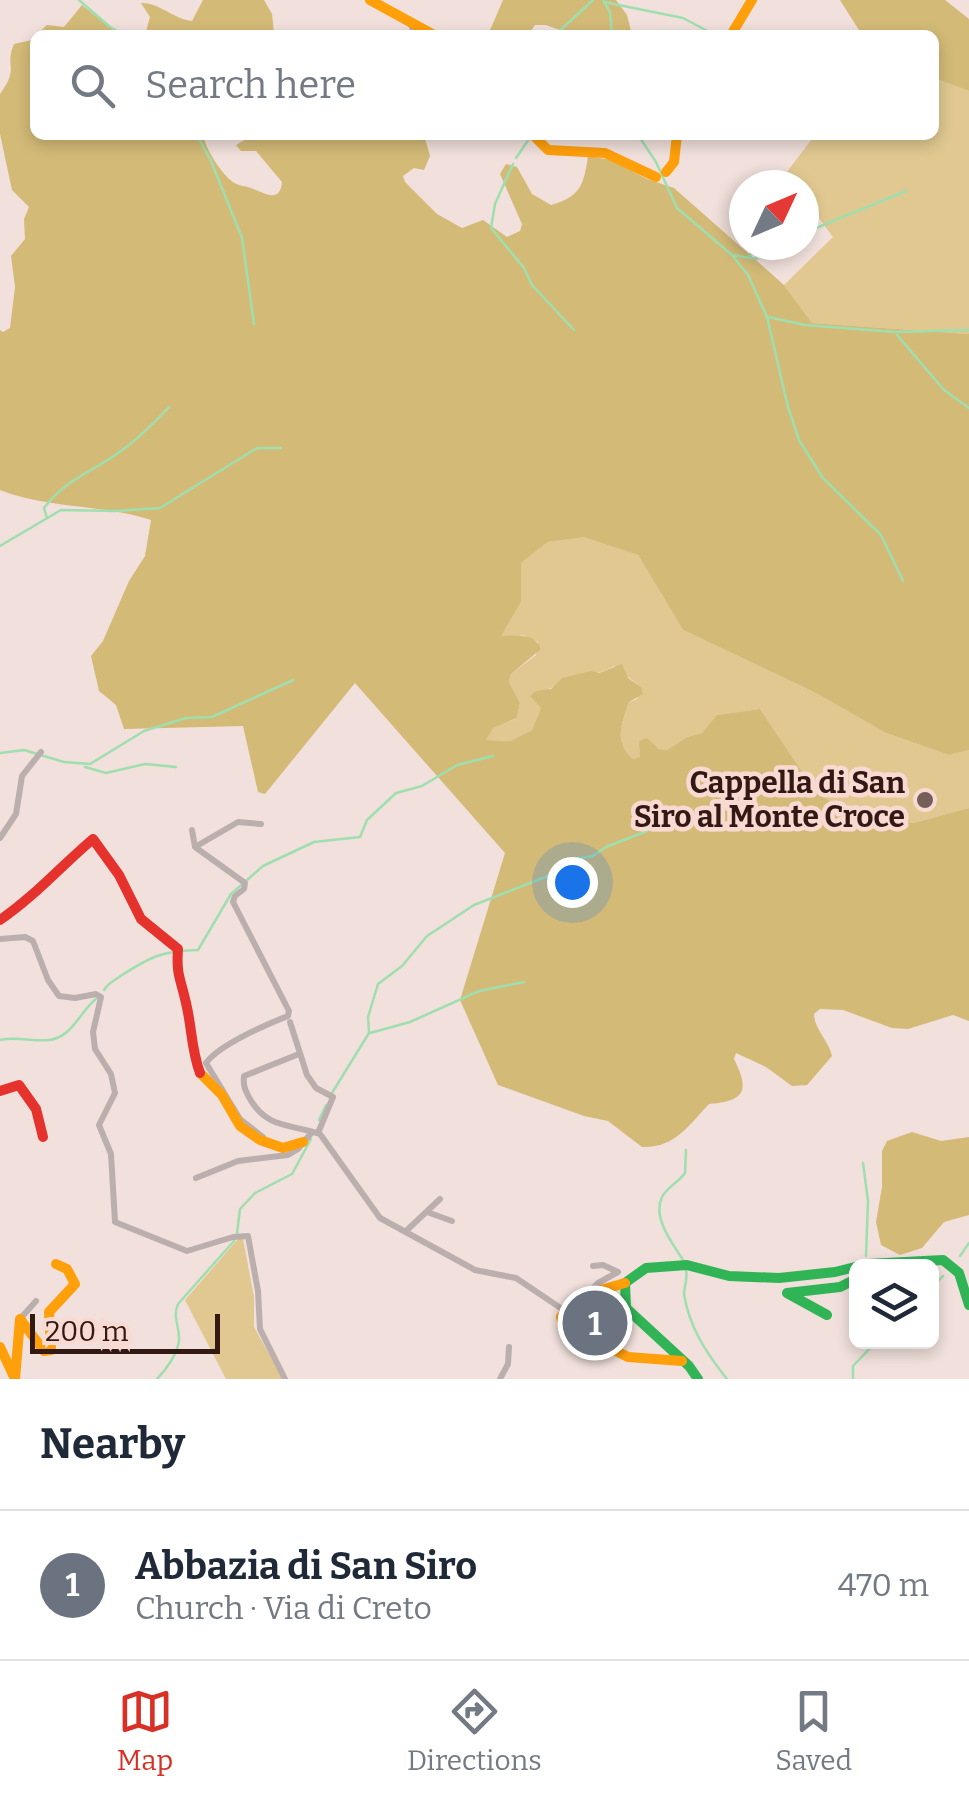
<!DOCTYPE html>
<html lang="en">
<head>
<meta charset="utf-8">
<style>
  body { margin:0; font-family:Bitter,serif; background:#f6f6f7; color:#1f2937 }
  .controls { position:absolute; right:30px; bottom:30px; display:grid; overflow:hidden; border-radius:15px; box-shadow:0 5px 15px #0003 }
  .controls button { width:90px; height:90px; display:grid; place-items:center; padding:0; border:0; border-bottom:2px solid #e0e1e3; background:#fff; color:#1f2937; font:50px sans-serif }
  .compass { position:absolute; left:729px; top:170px; width:90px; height:90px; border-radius:50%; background:#fff; box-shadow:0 5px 15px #0003; rotate:46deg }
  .scale { position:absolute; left:30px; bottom:25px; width:190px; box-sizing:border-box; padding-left:10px; border:5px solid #331913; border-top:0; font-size:28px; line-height:35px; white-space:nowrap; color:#331913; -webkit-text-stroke:8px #f9dad3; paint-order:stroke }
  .you { position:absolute; left:572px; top:882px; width:35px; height:35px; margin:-25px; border:8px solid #fff; border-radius:50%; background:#1a73e8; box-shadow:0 0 0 15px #1a73e833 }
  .badge { display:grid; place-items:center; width:65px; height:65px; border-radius:50%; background:#d93025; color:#fff; font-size:32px; font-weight:700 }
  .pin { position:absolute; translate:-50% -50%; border:5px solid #fff; box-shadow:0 2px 10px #0006 }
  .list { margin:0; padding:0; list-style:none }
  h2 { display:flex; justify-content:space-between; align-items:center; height:130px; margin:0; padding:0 40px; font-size:42px }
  h2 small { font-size:32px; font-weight:400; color:#747a83 }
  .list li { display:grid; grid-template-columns:65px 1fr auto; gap:30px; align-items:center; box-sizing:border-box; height:150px; padding:0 40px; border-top:2px solid #e0e1e3 }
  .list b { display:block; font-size:38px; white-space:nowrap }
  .list p { margin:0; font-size:32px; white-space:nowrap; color:#747a83 }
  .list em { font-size:32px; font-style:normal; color:#747a83 }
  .icon { flex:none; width:55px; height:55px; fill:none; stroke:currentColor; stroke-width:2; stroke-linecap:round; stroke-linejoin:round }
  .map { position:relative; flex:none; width:969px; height:1379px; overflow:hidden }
  .search { position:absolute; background:#fff; box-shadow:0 5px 15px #0003; left:30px; right:30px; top:30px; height:110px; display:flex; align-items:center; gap:25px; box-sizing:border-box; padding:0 35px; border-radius:15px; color:#747a83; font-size:38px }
  .sheet { height:280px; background:#fff }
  nav { display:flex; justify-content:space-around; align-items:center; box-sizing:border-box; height:140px; border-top:2px solid #e0e1e3; background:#fff; font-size:28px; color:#747a83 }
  nav a { display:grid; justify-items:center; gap:5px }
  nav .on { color:#d93025 }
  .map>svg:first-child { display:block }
  .green { fill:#e0c890 }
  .forest { fill:#d3ba77 }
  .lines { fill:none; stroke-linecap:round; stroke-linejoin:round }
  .stream { stroke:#9fdfaf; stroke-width:2.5 }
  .street { stroke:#bbafae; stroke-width:6 }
  .fast { stroke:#30b455; stroke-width:10 }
  .slow { stroke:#ff9f0a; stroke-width:10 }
  .jam { stroke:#e5322d; stroke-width:10 }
  .poi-dot { fill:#765f59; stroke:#f9dad3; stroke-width:4 }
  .labels { text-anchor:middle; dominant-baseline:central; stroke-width:9; stroke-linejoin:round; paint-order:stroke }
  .poi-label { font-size:30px; font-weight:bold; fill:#331913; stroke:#f9dad3; text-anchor:end }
</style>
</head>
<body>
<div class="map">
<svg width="969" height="1379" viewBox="0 0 969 1379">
  <rect width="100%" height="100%" fill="#f1e0db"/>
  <path class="green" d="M934,78L969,91V334L812,323L784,285L833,237L804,198V185H795L786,173L815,135H934Z
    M585,536L638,555L683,630L814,692L886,733L949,755L969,750V808L913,823L846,819L801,770L760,709L718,715L702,733L687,737L667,750L659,749L646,739L640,742L641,758L633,759C613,741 622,723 629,702L637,699L641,687L614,666C585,682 559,674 536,701L541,708L532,730L510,741L486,740C488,724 505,725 517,718L520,703L509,682L511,674L536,655L538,642L523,635L500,637L521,602V563L548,542Z
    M238,1239H243L254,1297V1327L283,1379H226L185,1300Z"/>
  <path class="forest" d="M203,0H264L272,14L274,33L145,35L150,17L141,3C158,2 174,19 192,21Z
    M503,0H616L627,15L632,35H574L546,25H535L528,35H488Z
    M840,0H945L969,19V91L934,78V35H862Z
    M82,5L119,35H36L47,25L64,27Z
    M35,36V135H203C206,149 218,168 228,178C236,186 242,185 251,188C265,193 280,204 282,182L256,151H241L236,145L253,135H424L430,156L424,170L414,168L403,176L405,182L437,214L462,228L483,220L507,237L520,231L522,224L500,174L506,164L517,167L532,194L551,205C580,197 584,185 588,156L611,160L647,179L674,188L784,285L812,323L969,334V750L949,755L886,733L814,692L683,630L638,555L584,537L548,542L521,563V602L501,636C516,636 534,632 541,649L511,674L509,682L520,703L517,718L493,728L486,740L510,741L532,730L541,708L530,696L536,691L551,689L562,678L591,671L599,673L622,664L628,678L641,687L643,694L629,702C622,723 613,741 633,759L640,757L639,741L647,738L659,749L667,750L687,737L702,733L717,715L760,709L801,770L846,819L913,823L969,808V1021L953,1015L908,1029L892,1028L843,1010L820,1009L814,1014C814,1029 829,1041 832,1056L807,1085L792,1086L766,1067L736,1053L734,1059C750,1091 745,1101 709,1104C688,1126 675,1148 642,1147L608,1121L584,1116L498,1085L460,1000L505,853L355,683L265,794L258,792L243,726L124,729L116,705L99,691L91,656L103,641L129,581L145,556L151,520C102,504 48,509 0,490V330L3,332L10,328L15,287L11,256L25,239L24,219L29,207L12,190L0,134V94C20,67 4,68 14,44L32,40Z
    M912,1132L941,1141L969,1137V1215L944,1222L922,1248L900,1255L881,1245L876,1222L882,1187V1151L887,1141Z"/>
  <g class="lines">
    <path class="stream" d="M79,0L110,27L125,35
      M603,0L610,12L612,35
      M604,2L683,18L715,35
      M555,35L593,0
      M197,135L211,161L242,238L254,324
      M638,135L656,162L677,208L732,255L757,259
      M516,158L531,136
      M513,164L495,204L491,228L524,268L532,285L574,330
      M804,233L906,191
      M732,255L748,275L767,317L788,407L799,440L823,478L881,535L903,581
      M749,257L753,249L779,245
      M768,317L805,325L895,332L969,330
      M897,335L944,390L969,408
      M47,518L44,508C64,480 94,471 121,451C139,438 154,423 169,407
      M0,546L61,510L115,511L160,508L257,448H281
      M0,753L24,750L64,762L90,764L144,731L186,718L212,717L293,680
      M85,767L106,773L145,764L176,767
      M104,990C109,982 114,981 122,975C152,956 162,951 198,950L231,894L263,866L314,842L360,837L367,820L396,793L422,786L457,765L493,756
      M370,1033L410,1022L479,991L524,982
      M0,1040C17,1036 32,1042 49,1040C72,1038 80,1011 97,998
      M332,1093L369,1033L368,1017L378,984L402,966L427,936L474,905L553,874L569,860L593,856L606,847L647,831
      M319,1120L326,1105
      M863,1163L868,1201L866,1256
      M237,1233L240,1209L255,1193L292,1174L311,1139
      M960,1256L969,1243
      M683,1260C673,1244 652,1218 662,1197C667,1187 679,1182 685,1173L686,1150
      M686,1270C688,1279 684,1286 684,1294C689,1327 707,1354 727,1379
      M932,1287L943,1276
      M157,1379C166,1370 178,1353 179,1340C180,1326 172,1318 178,1304L234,1241
      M853,1379V1366L876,1342"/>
    <path class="street" d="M409,20L415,35
      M192,830L195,847L245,883L244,889L235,896L233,902L289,1011L288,1016C265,1025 219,1045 206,1063L240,1119L263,1137
      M0,838L16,814L22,776L41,752
      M195,847L238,822L261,824
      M0,939L25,937L33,941L48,980L59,996L75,998L96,994L101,997L93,1032L95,1049L111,1074L115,1093L99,1125L111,1154L115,1222L187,1251L233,1237L248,1236L258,1291L260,1329L285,1379
      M290,1022L307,1075L316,1088L333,1097L318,1133
      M299,1054L244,1076C243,1086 245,1090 250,1099C267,1129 291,1124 320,1134L380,1218L475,1270L516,1278L565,1311
      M196,1178L238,1161L288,1155L298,1149L312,1132
      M427,1212L452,1221
      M406,1231L440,1199
      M588,1294L598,1283L618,1272L603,1265L593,1266
      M20,1319L36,1301
      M500,1379L508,1364L509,1347"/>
    <path class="fast" d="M827,1315L787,1293L840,1287L856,1279
      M698,1379L689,1366L626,1308L625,1283L646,1268L687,1265L729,1276L779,1278L835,1272L867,1264L943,1260L959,1273L969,1305"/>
    <path class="slow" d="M370,0L434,35
      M731,35L752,0
      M533,135L548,150L605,153L656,177
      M666,172L674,162L677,135
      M200,1073L222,1095L240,1126L260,1140L283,1148L303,1142
      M625,1283C600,1290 577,1295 561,1317L563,1324L628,1357L682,1361
      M0,1347L15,1379L20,1319L44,1351L51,1350L49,1312L75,1284L67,1269L56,1264"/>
    <path class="jam" d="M0,920C35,896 60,867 93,839L119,875L141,919L178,949C176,976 181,979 186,1003C192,1027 191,1049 200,1073
      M0,1091L19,1085L36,1109L43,1137"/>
  </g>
  <circle class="poi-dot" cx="925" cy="800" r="10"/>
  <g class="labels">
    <g class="poi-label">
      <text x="905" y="783">Cappella di San<tspan x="905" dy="34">Siro al Monte Croce</tspan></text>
    </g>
  </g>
</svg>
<div class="controls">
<button><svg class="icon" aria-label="layers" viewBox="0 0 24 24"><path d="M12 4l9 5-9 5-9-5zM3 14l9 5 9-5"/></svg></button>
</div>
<svg class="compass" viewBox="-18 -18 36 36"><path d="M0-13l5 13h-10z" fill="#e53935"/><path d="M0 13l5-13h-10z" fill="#747a83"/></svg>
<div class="scale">200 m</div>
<div class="you"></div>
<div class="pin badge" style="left:595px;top:1323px;background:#6b7280">1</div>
<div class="search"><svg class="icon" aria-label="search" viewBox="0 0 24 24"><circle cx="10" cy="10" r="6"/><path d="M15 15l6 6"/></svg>Search here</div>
</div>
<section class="sheet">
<h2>Nearby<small></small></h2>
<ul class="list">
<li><span class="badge" style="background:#6b7280">1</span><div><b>Abbazia di San Siro</b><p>Church · Via di Creto</p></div><em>470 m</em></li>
</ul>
</section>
<nav>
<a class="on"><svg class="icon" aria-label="map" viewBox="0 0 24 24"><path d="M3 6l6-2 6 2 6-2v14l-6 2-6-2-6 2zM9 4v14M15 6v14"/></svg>Map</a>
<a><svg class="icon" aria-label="directions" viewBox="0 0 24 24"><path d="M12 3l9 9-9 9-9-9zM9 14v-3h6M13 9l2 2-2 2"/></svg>Directions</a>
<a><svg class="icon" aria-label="saved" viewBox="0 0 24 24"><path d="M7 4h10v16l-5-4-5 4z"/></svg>Saved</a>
</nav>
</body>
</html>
